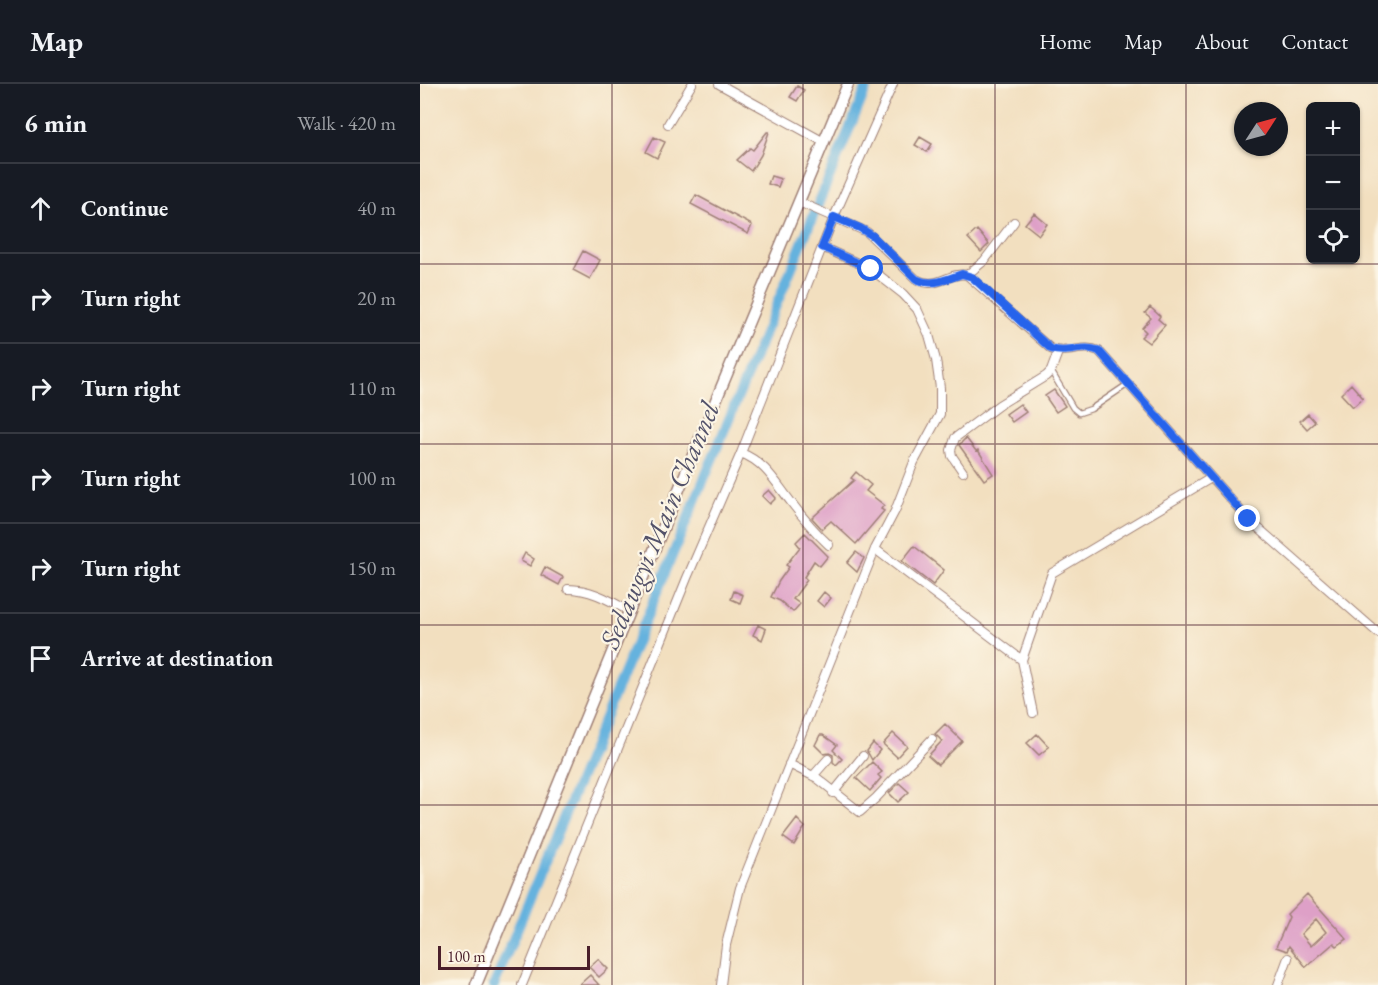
<!DOCTYPE html>
<html lang="en">
<head>
<meta charset="utf-8">
<style>
  body { margin:0; font-family:"EB Garamond",serif; background:#20242c; color:#f1f3f6 }
  .controls { position:absolute; right:18px; top:18px; display:grid; overflow:hidden; border-radius:9px; box-shadow:0 2px 4px #0004 }
  .controls button { width:54px; height:54px; display:grid; place-items:center; padding:0; border:0; border-bottom:2px solid #363941; background:#171b24; color:#f1f3f6; font:30px sans-serif }
  .compass { position:absolute; left:814px; top:18px; width:54px; height:54px; border-radius:50%; background:#171b24; box-shadow:0 2px 4px #0004; rotate:54deg }
  .scale { position:absolute; left:18px; bottom:15px; width:152px; box-sizing:border-box; padding-left:6px; border:3px solid #4a1f2b; border-top:0; font-size:16px; line-height:21px; white-space:nowrap; color:#4a1f2b; -webkit-text-stroke:4px #fcf5e5; paint-order:stroke }
  .stop { position:absolute; width:18px; height:18px; margin:-14px; border:4px solid #2563eb; border-radius:50%; background:#fff }
  .stop.end { background:#2563eb; border-color:#fff; box-shadow:0 2px 6px #0008 }
  .list { margin:0; padding:0; list-style:none }
  h2 { display:flex; justify-content:space-between; align-items:center; height:78px; margin:0; padding:0 24px; font-size:26px }
  h2 small { font-size:20px; font-weight:400; color:#9ea1a6 }
  .list li { display:grid; grid-template-columns:39px 1fr auto; gap:18px; align-items:center; box-sizing:border-box; height:90px; padding:0 24px; border-top:2px solid #363941 }
  .list b { display:block; font-size:22px; white-space:nowrap }
  .list em { font-size:20px; font-style:normal; color:#9ea1a6 }
  .icon { flex:none; width:33px; height:33px; fill:none; stroke:currentColor; stroke-width:2; stroke-linecap:round; stroke-linejoin:round }
  .map { position:relative; flex:none; width:958px; height:901px; overflow:hidden }
  header { display:flex; align-items:center; gap:36px; box-sizing:border-box; height:84px; padding:0 30px; background:#171b24; border-bottom:2px solid #363941 }
  header strong { font-size:28px }
  nav { display:flex; gap:33px; margin-inline-start:auto; font-size:21px }
  main { display:flex }
  aside { flex:1; background:#171b24 }
  .map>svg:first-child { display:block }
  .lines { fill:none; stroke-linecap:round; stroke-linejoin:round }
  .canal { stroke:#65b2de; stroke-width:10 }
  .building { fill:#dea0c7; fill-rule:evenodd }
  .service-casing { stroke:#9e7f75; stroke-width:7 }
  .minor-casing { stroke:#9e7f75; stroke-width:10 }
  .tertiary-casing { stroke:#9e7f75; stroke-width:13 }
  .service { stroke:#fff; stroke-width:4.5 }
  .minor { stroke:#fff; stroke-width:8 }
  .tertiary { stroke:#fff; stroke-width:10 }
  .route { stroke:#2563eb; stroke-width:8 }
  .grid { fill:none; stroke:#4a1f2b; stroke-width:1.5; stroke-opacity:0.55 }
  .labels { text-anchor:middle; dominant-baseline:central; stroke-width:4.5; stroke-linejoin:round; paint-order:stroke }
  .water-label { font-size:28px; font-style:italic; fill:#53526a; stroke:#fcf5e5 }
</style>
</head>
<body>
<header>
<strong>Map</strong>
<nav><a>Home</a><a>Map</a><a>About</a><a>Contact</a></nav>
</header>
<main>
<aside>
<h2>6 min<small>Walk · 420 m</small></h2>
<ul class="list">
<li><svg class="icon" aria-label="ahead" viewBox="0 0 24 24"><path d="M12 20V5M6 11l6-6 6 6"/></svg><div><b>Continue</b></div><em>40 m</em></li>
<li><svg class="icon" aria-label="right" viewBox="0 0 24 24"><path d="M7 20v-9h11M14 6l5 5-5 5"/></svg><div><b>Turn right</b></div><em>20 m</em></li>
<li><svg class="icon" aria-label="right" viewBox="0 0 24 24"><path d="M7 20v-9h11M14 6l5 5-5 5"/></svg><div><b>Turn right</b></div><em>110 m</em></li>
<li><svg class="icon" aria-label="right" viewBox="0 0 24 24"><path d="M7 20v-9h11M14 6l5 5-5 5"/></svg><div><b>Turn right</b></div><em>100 m</em></li>
<li><svg class="icon" aria-label="right" viewBox="0 0 24 24"><path d="M7 20v-9h11M14 6l5 5-5 5"/></svg><div><b>Turn right</b></div><em>150 m</em></li>
<li><svg class="icon" aria-label="arrive" viewBox="0 0 24 24"><path d="M6 21V4h12l-3 4 3 4H6"/></svg><div><b>Arrive at destination</b></div></li>
</ul>
</aside>
<div class="map">
<svg width="958" height="901" viewBox="0 0 958 901">
  <rect width="100%" height="100%" fill="#fcf5e5"/>
  <filter id="ink" filterUnits="userSpaceOnUse"><feTurbulence type="fractalNoise" baseFrequency=".0167" numOctaves="2"/><feDisplacementMap in="SourceGraphic" scale="12" xChannelSelector="R" yChannelSelector="G"/><feConvolveMatrix kernelMatrix="1 2 1 2 8 2 1 2 1" color-interpolation-filters="sRGB"/></filter>
  <filter id="wash" filterUnits="userSpaceOnUse"><feTurbulence type="fractalNoise" baseFrequency=".008" numOctaves="4" result="noise"/><feDisplacementMap in="SourceGraphic" scale="24" xChannelSelector="R" yChannelSelector="G"/><feGaussianBlur stdDeviation="1.35" result="paint"/><feColorMatrix in="noise" values="0 0 0 0 0 0 0 0 0 0 0 0 0 0 0 0 0 1.4 0 .05"/><feComposite in="paint" operator="in"/></filter>
  <g filter="url(#wash)">
    <rect width="100%" height="100%" fill="#f2dfbf"/>
    <g class="lines">
      <path class="canal" d="M74,901L448,0"/>
    </g>
    <g id="blocks">
      <path class="building" d="M377,2L384,6L377,17L370,13Z
        M347,48H349L341,71L331,87L317,76L330,64L333,66Z
        M234,53L245,58L237,74L226,68Z
        M500,53L512,60L507,68L495,61Z
        M351,92L361,95L358,103L348,100Z
        M276,111L332,141L328,150L271,120Z
        M614,129L627,140L619,151L605,140Z
        M557,146L569,160L561,168L548,154Z
        M163,167L180,176L170,195L153,186Z
        M730,223L740,232L738,235L745,241L729,259L721,253L726,248L722,244L731,234L725,229Z
        M931,300L943,314L933,323L921,310Z
        M634,306L645,322L636,328L625,312Z
        M600,320L606,328L592,338L586,330Z
        M888,330L895,338L887,345L880,337Z
        M546,354L556,367L558,366L573,390L564,396L539,361Z
        M436,388L451,401L446,407L464,421L461,425L464,427L436,460L411,437L402,445L392,434L434,396L431,394Z
        M349,406L356,414L350,420L342,412Z
        M385,449L408,472L400,482L394,477L384,493L387,496L373,515L380,520L373,528L360,517L351,513L359,497L369,483L366,481L380,463L376,458Z
        M494,462L524,486L513,501L482,477Z
        M436,468L444,474L437,488L427,479Z
        M105,469L114,475L110,482L101,477Z
        M125,483L143,493L139,501L121,491Z
        M314,507L323,511L320,519L311,515Z
        M404,508L411,514L404,523L397,517Z
        M338,541L346,545L342,556L333,551Z
        M525,640L542,657L518,681L508,672L522,657L515,650Z
        M473,649L487,662L477,673L463,660Z
        M617,650L629,663L619,671L607,659Z
        M400,651H403L417,661L413,666L422,675L416,681L413,678V671L409,669L404,670L395,661Z
        M453,659L460,666L452,676L447,667Z
        M452,678L462,688L458,691L461,694L450,707L436,694Z
        M479,699L489,708L478,718L469,709Z
        M377,735L385,743L374,761L363,753Z
        M887,810L927,855L917,862L914,859L886,883L869,862L867,867L856,863L869,833L867,830ZM896,835L906,848L891,862L881,850Z
        M178,875L188,885L179,893L169,883Z
        M170,891L179,901H159Z"/>
    </g>
  </g>
  <g filter="url(#ink)">
    <use href="#blocks" fill-opacity="0" stroke="#9e7f75" stroke-width="1.5"/>
    <g class="lines">
      <g class="service-casing">
        <path id="service" d="M631,287L653,324L659,329L671,325L708,300"/>
      </g>
      <g class="minor-casing">
        <path id="minor" d="M299,0L404,58
          M248,40L272,0
          M379,118L447,148L496,195C517,207 529,187 547,191L631,265C647,271 663,260 679,267L828,435L958,549
          M547,191L564,177L594,138
          M321,369C345,378 356,399 371,418C383,434 395,448 409,461
          M543,388L532,372L531,366L535,354L579,321L626,292L631,287L638,268
          M455,465L602,576L632,489L791,394
          M148,505C171,505 189,516 209,527
          M602,576L613,629
          M369,680L397,694L440,728L456,714L512,655
          M393,692L408,675
          M413,709L443,672
          M102,901L267,494L321,369L414,133L473,0
          M301,901L306,861L320,804L455,465L475,427L494,378L520,330V304L516,276L509,251L497,225L483,210L451,185L402,163
          M858,901L868,874"/>
      </g>
      <g class="tertiary-casing">
        <path id="tertiary" d="M56,901L271,376L428,0"/>
      </g>
      <use href="#service" class="service"/>
      <use href="#minor" class="minor"/>
      <use href="#tertiary" class="tertiary"/>
    </g>
  </g>
  <g class="lines" filter="url(#ink)">
    <path class="route" d="M451,185L402,163L414,133L440,144L453,152L496,195C512,203 527,195 542,190L552,193L631,265C647,271 663,260 679,267L828,435"/>
  </g>
  <path class="grid" d="M192,0V901M383,0V901M575,0V901M766,0V901M0,180H958M0,360H958M0,541H958M0,721H958"/>
  <g class="labels">
    <g class="water-label">
      <text transform="translate(239 441) rotate(-67)">Sedawgyi Main Channel</text>
    </g>
  </g>
</svg>
<div class="controls">
<button>+</button>
<button>−</button>
<button><svg class="icon" aria-label="locate" viewBox="0 0 24 24"><circle cx="12" cy="12" r="6"/><path d="M12 2v4M12 18v4M2 12h4M18 12h4"/></svg></button>
</div>
<svg class="compass" viewBox="-18 -18 36 36"><path d="M0-13l5 13h-10z" fill="#e53935"/><path d="M0 13l5-13h-10z" fill="#9ea1a6"/></svg>
<div class="scale">100 m</div>
<div class="stop" style="left:451px;top:185px"></div>
<div class="stop end" style="left:828px;top:435px"></div>
</div>
</main>
</body>
</html>
